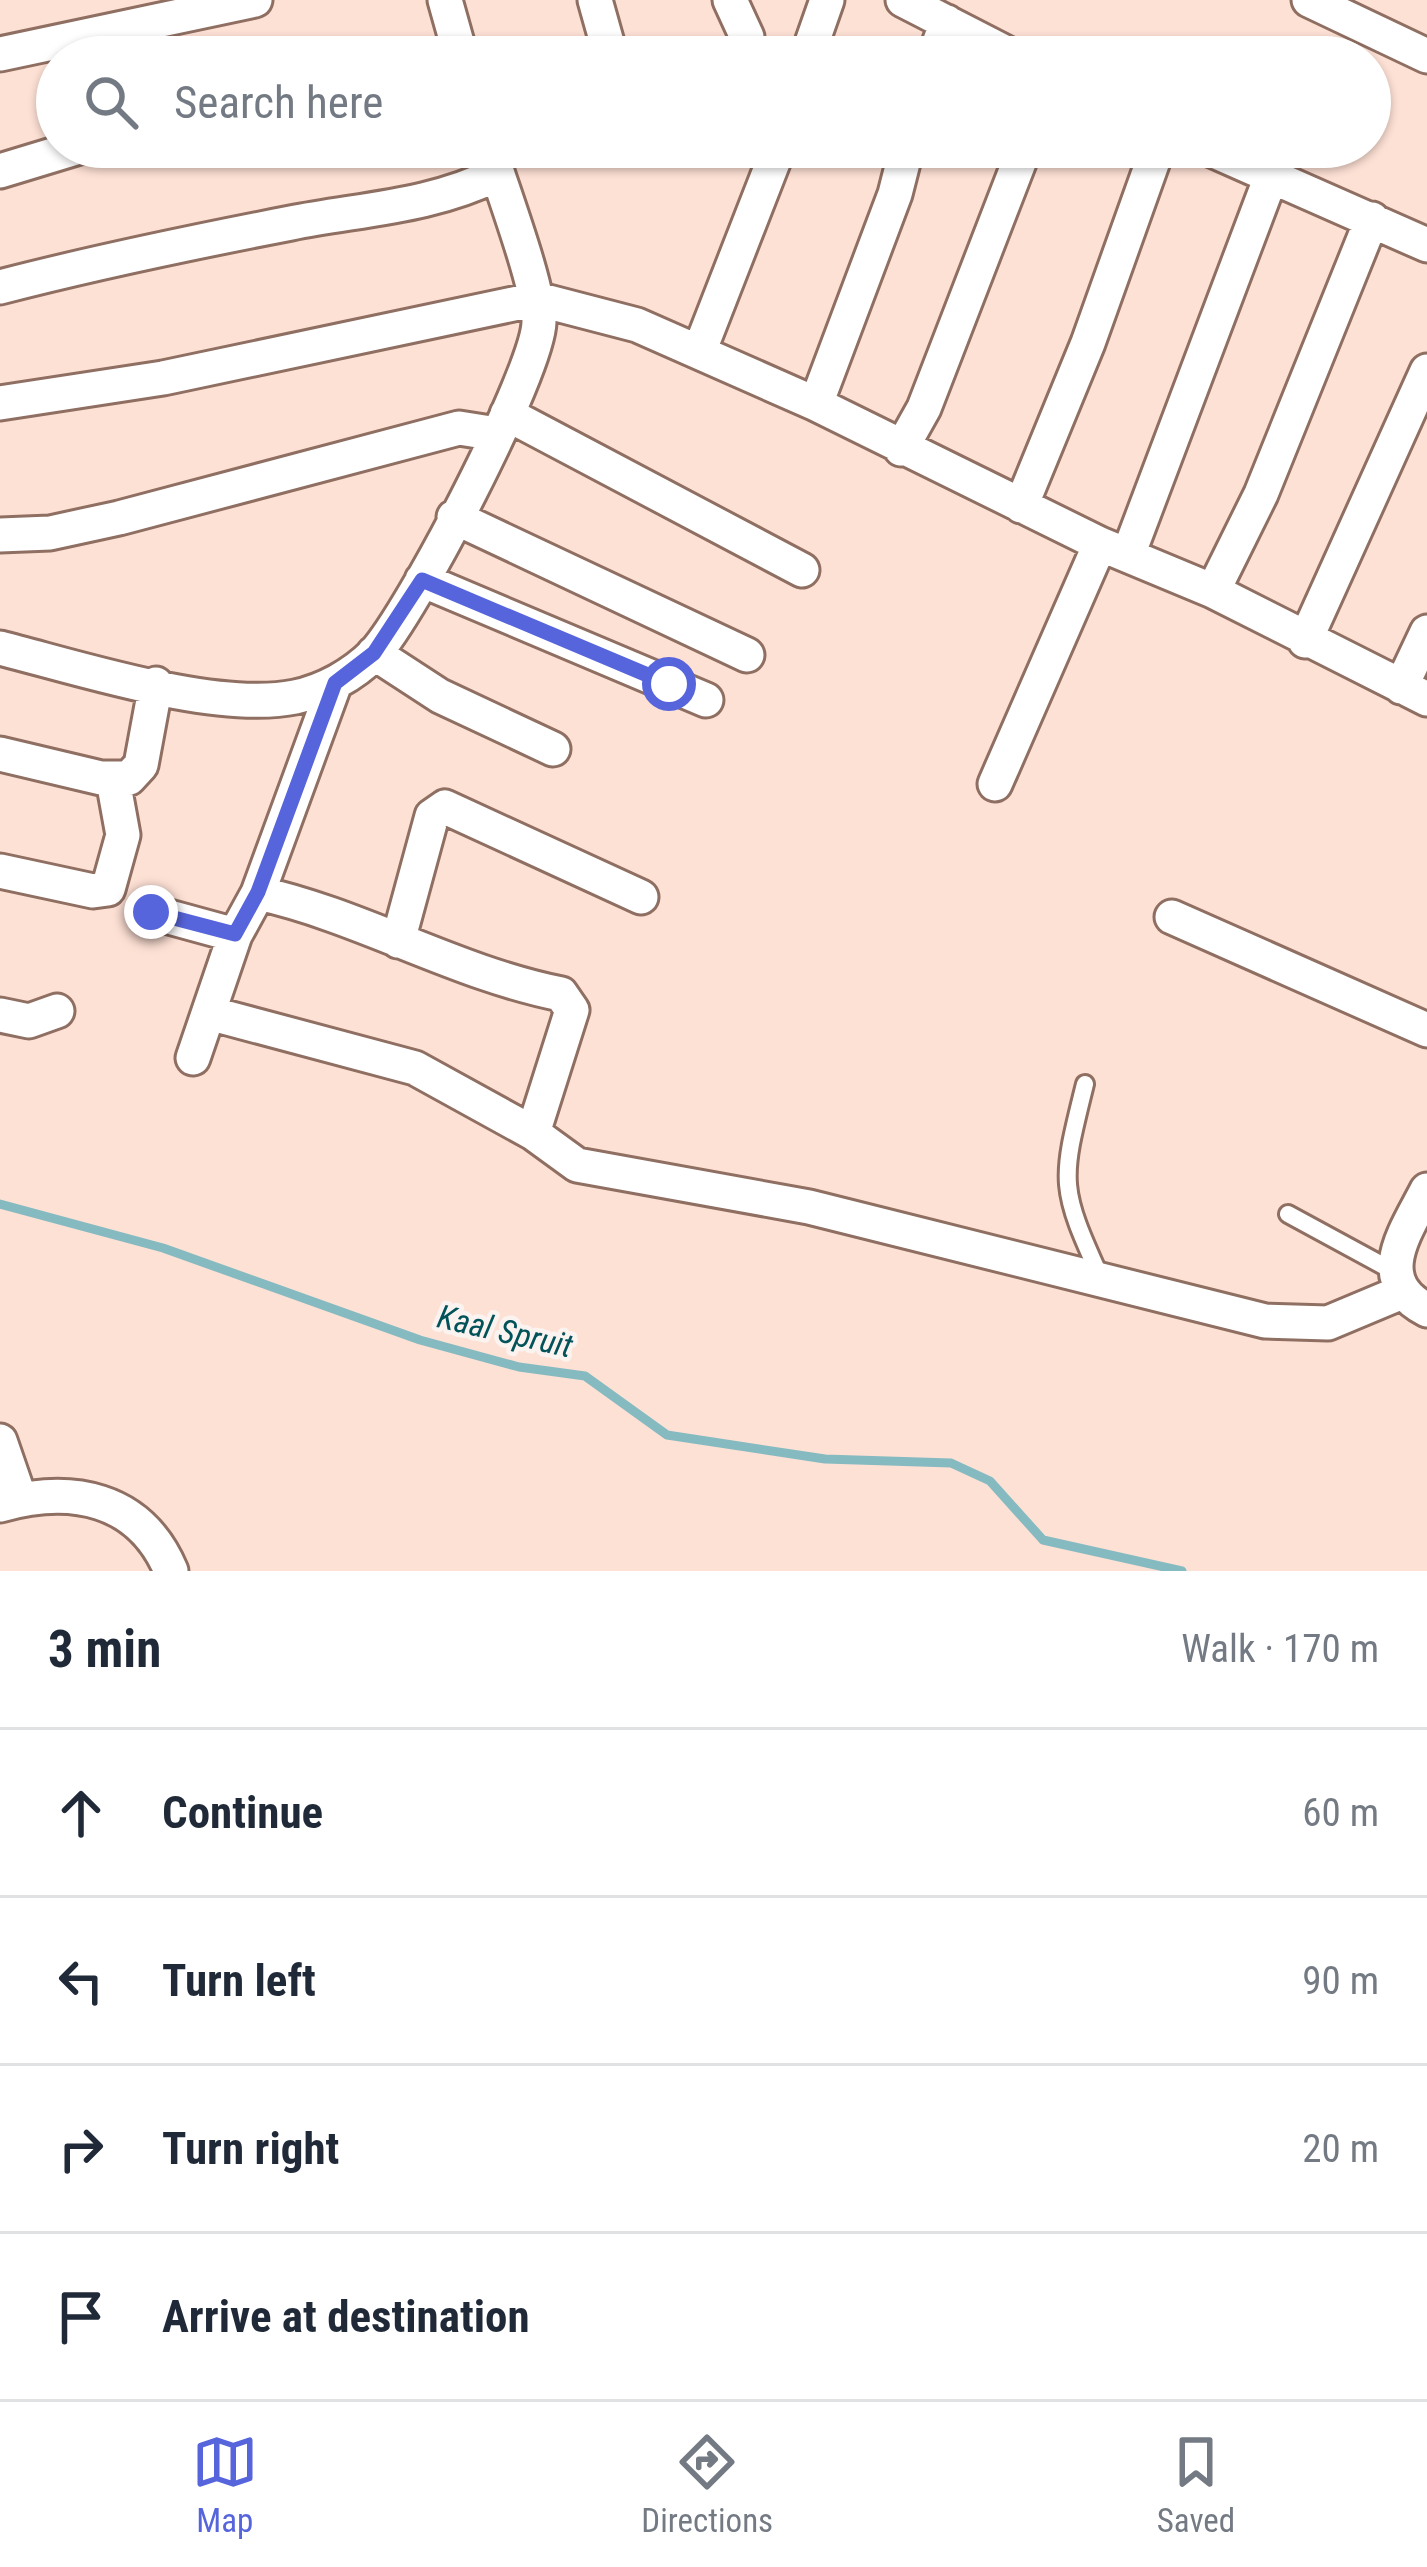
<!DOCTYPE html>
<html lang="en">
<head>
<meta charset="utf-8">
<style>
  body { margin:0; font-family:"Roboto Condensed",sans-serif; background:#f6f6f7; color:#1f2937 }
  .stop { position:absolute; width:36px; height:36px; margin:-27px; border:9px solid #5765dc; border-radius:50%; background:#fff }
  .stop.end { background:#5765dc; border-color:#fff; box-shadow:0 3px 12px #0008 }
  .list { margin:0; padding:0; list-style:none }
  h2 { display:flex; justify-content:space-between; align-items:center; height:156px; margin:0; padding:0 48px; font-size:51px }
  h2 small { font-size:39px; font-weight:400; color:#747a83 }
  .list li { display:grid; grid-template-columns:78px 1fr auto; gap:36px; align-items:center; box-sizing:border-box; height:168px; padding:0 48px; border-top:3px solid #e0e1e3 }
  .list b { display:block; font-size:45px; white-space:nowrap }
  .list em { font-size:39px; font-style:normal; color:#747a83 }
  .icon { flex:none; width:66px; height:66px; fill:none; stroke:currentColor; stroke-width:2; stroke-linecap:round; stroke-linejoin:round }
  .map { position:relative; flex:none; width:1427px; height:1571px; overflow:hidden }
  .search { position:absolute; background:#fff; box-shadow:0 3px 9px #0004; left:36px; right:36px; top:36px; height:132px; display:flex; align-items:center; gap:30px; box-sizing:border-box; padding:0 42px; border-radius:66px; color:#747a83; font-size:45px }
  .sheet { height:828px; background:#fff }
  nav { display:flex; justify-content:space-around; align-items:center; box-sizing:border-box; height:168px; border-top:3px solid #e0e1e3; background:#fff; font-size:33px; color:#747a83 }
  nav a { display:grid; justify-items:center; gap:6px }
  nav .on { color:#5765dc }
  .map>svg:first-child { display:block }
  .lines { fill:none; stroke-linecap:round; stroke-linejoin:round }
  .stream { stroke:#86bac1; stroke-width:9 }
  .lane-casing { stroke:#8f6f62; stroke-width:22 }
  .street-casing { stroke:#8f6f62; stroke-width:39 }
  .lane { stroke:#fff; stroke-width:16 }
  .street { stroke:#fff; stroke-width:33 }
  .route { stroke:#5765dc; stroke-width:15 }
  .labels { text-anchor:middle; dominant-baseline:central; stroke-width:9; stroke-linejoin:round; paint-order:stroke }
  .water-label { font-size:33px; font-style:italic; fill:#02525a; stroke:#fbf3f0 }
</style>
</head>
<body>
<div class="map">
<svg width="1427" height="1571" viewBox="0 0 1427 1571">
  <rect width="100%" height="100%" fill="#fee1d5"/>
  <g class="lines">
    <path class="stream" d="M0,1204L163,1248L420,1340L519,1367L585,1376L667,1435L825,1459L951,1463L990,1481L1043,1540L1182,1571"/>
    <g class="lane-casing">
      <path id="lane" d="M1085,1084C1060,1184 1059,1186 1102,1281
        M1288,1214L1393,1271"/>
    </g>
    <g class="street-casing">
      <path id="street" d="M445,0L461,57
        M595,0L611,57
        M730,0L747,37L745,57
        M903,0L1014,57
        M1309,0L1427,56
        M0,54L255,0
        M807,57L827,0
        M934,57L947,22
        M1205,147L1427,245
        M0,171L79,147
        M0,287C96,262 193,242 291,223C361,209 431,207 497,174
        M699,352L779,147
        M0,403L163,378L537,299L637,325L816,404L1100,544L1213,591L1427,699
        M816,404L895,194L907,147
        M507,414L802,570
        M901,449L924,408L1025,147
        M1021,506L1088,343L1158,147
        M454,517L747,655
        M0,535L50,533L119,518L459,428L497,434
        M1128,555L1272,174
        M422,580L706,700
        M1213,591L1261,494L1372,219
        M1305,641L1427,371
        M0,648C79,668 217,713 295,697C324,691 353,675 374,654C411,615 538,372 539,322C539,286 501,187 489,147
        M374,653L440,696L553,749
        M1401,687L1427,632
        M0,754L101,778H129L141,765L156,684
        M995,784L1100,544
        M0,871L93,891L108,889L123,835L113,780
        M258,893C362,916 455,973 561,994L572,1010L533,1133
        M151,912L235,935
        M1172,917L1427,1030
        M398,941L432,816L445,807L641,897
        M209,1013L415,1068L533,1133L577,1165L809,1207L1265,1321L1328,1323L1402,1292
        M0,1015L29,1021L57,1011
        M193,1058L235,935L258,893L335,683
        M1427,1190C1405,1233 1370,1280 1427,1310
        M0,1441L20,1499
        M0,1505C71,1485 140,1497 171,1571"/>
    </g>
    <use href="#lane" class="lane"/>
    <use href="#street" class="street"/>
  </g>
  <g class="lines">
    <path class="route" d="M151,912L235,934L258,892L335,683L374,653L422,580L669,684"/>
  </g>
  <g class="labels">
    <g class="water-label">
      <text transform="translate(505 1331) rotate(13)">Kaal Spruit</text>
    </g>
  </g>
</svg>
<div class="stop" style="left:669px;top:684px"></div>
<div class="stop end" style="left:151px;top:912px"></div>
<div class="search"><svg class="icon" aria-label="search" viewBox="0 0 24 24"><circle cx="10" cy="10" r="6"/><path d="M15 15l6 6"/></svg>Search here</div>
</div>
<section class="sheet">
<h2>3 min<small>Walk · 170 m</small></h2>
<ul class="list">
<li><svg class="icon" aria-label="ahead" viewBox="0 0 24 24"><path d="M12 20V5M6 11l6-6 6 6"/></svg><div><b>Continue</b></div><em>60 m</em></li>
<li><svg class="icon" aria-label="left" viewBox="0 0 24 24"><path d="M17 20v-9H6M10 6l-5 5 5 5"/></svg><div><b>Turn left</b></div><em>90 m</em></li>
<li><svg class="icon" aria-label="right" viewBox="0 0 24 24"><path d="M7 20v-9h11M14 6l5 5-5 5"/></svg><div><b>Turn right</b></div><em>20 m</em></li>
<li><svg class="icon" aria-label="arrive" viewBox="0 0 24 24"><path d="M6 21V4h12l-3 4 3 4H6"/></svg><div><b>Arrive at destination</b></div></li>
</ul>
</section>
<nav>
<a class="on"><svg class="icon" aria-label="map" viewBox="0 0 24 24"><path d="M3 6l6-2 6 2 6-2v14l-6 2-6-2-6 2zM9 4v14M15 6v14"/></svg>Map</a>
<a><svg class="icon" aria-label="directions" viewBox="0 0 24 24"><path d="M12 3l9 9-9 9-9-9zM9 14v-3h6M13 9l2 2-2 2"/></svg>Directions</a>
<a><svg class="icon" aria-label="saved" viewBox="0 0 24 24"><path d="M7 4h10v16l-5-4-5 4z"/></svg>Saved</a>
</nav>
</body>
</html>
